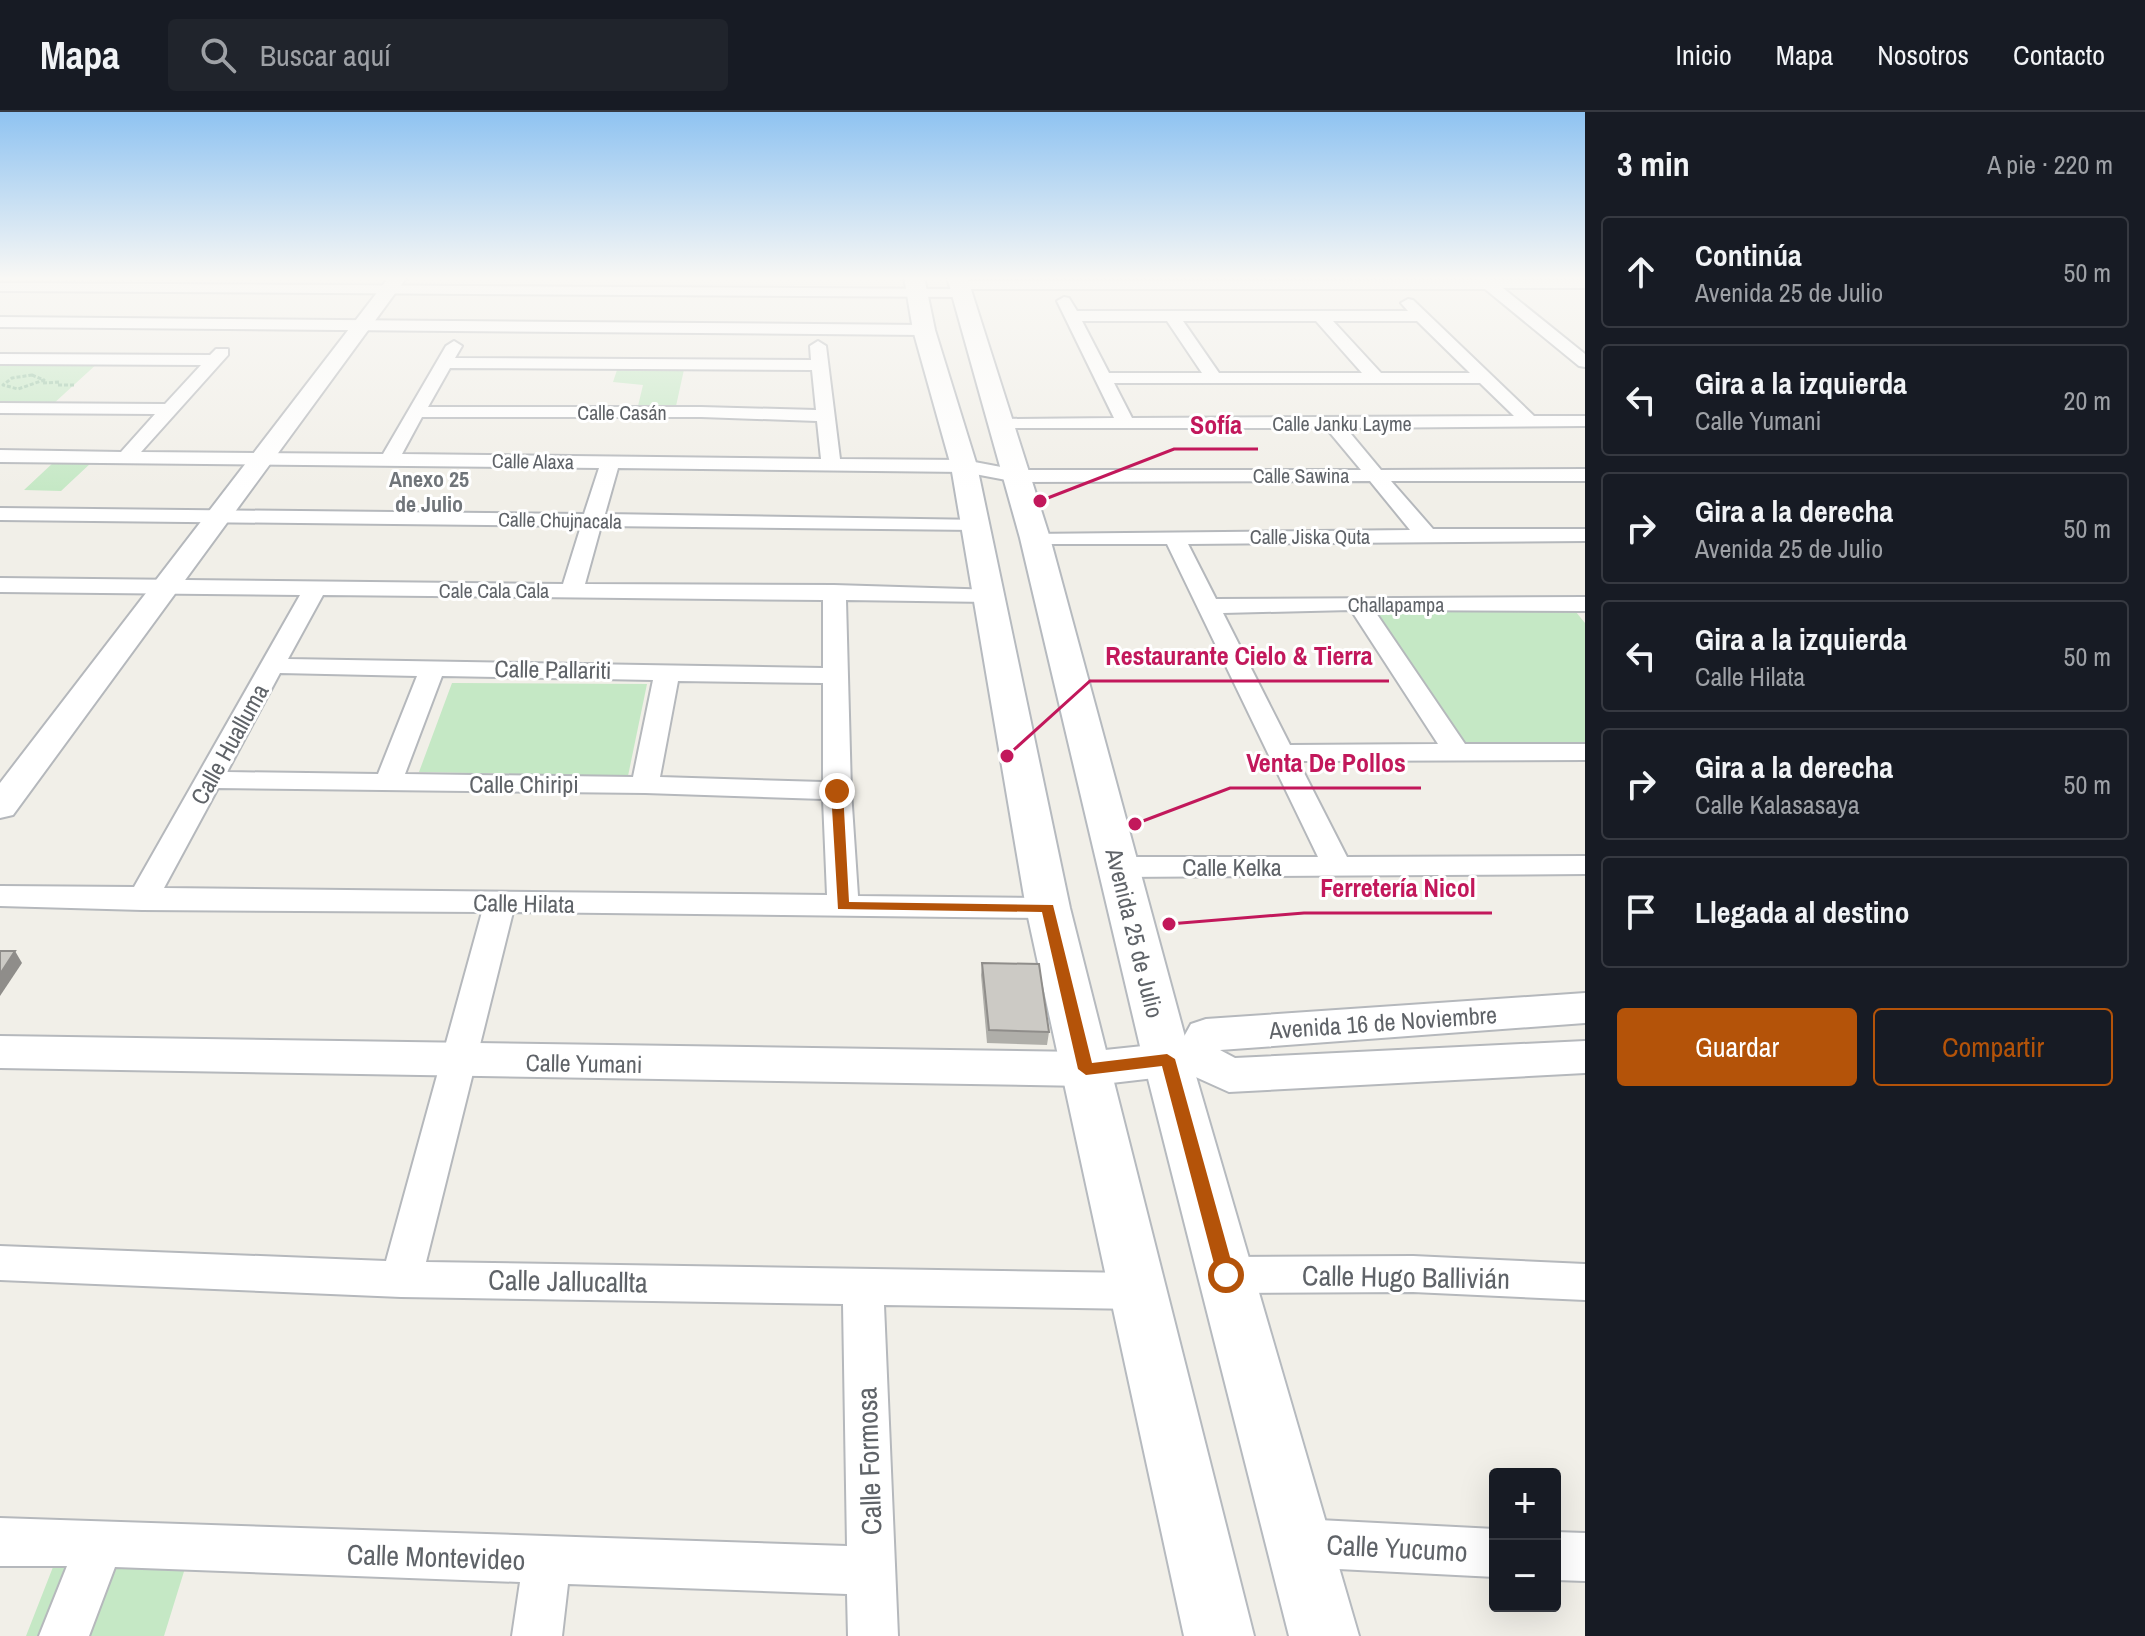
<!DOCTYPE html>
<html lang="es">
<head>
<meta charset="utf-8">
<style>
  body { margin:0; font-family:"Archivo Narrow",sans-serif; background:#20242c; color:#f1f3f6 }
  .controls { position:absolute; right:24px; bottom:24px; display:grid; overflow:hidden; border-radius:8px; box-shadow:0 8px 32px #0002 }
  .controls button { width:72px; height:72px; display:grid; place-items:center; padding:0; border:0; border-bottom:2px solid #363941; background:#171b24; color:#f1f3f6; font:40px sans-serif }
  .stop { position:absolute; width:24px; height:24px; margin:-18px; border:6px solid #b45309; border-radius:50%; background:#fff }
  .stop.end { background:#b45309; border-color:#fff; box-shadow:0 2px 8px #0008 }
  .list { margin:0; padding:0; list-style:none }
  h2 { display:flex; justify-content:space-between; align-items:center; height:104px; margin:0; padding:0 32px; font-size:34px }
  h2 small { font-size:26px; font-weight:400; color:#9ea1a6 }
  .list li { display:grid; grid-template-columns:52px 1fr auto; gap:24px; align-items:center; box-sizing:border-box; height:112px; margin:0 16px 16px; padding:0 16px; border:2px solid #363941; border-radius:8px }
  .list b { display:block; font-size:30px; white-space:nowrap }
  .list p { margin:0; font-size:26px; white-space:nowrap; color:#9ea1a6 }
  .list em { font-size:26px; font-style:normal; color:#9ea1a6 }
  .actions { display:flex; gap:16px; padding:24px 32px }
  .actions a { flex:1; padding:18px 0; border:2px solid #b45309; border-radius:8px; text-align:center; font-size:28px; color:#b45309 }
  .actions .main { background:#b45309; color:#fff }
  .icon { flex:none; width:44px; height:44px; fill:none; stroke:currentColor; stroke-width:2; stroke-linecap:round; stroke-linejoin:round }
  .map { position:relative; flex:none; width:1585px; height:1524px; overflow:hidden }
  header { display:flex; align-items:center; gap:48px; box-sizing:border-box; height:112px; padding:0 40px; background:#171b24; border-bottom:2px solid #363941 }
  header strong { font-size:38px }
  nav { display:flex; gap:44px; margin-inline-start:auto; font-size:28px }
  .search { width:560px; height:72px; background:#20242c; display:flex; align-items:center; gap:20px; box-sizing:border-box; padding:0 28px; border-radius:8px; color:#9ea1a6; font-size:30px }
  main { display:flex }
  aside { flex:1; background:#171b24 }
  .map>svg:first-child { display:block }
  .green { fill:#c5e8c5 }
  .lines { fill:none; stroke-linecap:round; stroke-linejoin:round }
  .minor-casing { stroke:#b5b8bc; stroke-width:4 }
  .tertiary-casing { stroke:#b5b8bc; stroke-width:4 }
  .secondary-casing { stroke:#b6babf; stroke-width:4 }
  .path { stroke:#9cc7a9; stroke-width:3; stroke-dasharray:4 2; stroke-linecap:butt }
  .minor { fill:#fff; fill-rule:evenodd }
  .tertiary { fill:#fff; fill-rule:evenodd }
  .secondary { fill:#fff; fill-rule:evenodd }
  .wall { fill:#afaea9 }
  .shaded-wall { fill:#8f8d8a }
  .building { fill:#cccac5; stroke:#8f8d8a; stroke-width:2 }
  .route { fill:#b45309 }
  .labels { text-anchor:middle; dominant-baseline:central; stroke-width:6; stroke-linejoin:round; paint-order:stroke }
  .far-street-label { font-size:20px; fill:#5f6368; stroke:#fff }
  .far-neighbourhood-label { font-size:22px; font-weight:bold; fill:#70757a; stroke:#fff }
  .street-label { font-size:24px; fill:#5f6368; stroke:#fff }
  .near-street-label { font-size:28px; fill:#5f6368; stroke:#fff }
  .leader { fill:none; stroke:#c2185b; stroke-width:3 }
  .callout-dot { fill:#c2185b; stroke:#fff; stroke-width:3 }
  .callout-label { font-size:26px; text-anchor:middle; font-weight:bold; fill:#c2185b; stroke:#fff; stroke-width:6; stroke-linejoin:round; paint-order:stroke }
</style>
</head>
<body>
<header>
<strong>Mapa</strong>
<div class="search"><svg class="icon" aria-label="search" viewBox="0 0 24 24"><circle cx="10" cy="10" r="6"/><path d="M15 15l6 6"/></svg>Buscar aquí</div>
<nav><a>Inicio</a><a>Mapa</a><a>Nosotros</a><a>Contacto</a></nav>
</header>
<main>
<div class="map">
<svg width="1585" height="1524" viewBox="0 0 1585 1524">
  <rect width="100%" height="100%" fill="#f1efe8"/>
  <path class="green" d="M0,249H100L52,293H0Z
    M619,252L685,253L676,294H638L643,273L613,270Z
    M55,349L92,350L61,379L24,378Z
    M1565,496L1576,500L1585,511V631L1462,633L1376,503L1379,498Z
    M452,571L647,572L628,664L419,660Z
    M186,1453L164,1524H26L53,1455Z"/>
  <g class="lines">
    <g class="minor-casing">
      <path id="minor" d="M1479,165L1492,168H1585V176H1503L1585,242V255L1579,254L1485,177H964L968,181L961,185L0,179V171L957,177L953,173L960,169L1476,168Z
        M1064,185L1069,186L1077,199H1408L1401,191L1408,187L1413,188L1534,304H1585V314L1346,316L1381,358L1585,357V369H1391L1433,417H1585V429L1188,432L1216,487L1585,485V499L1374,498L1465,632H1585V648L1298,649L1347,745L1585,744V762L1118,765L1107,762L1103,755L1107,748L1118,745H1318L1167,432H1035L1028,430L1024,426L1028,422L1410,418L1370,369L1017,370L964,360L618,356L605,402L983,408L986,412L983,416L976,418L601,414L585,472L834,473L997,478L1000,483L997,488L989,490L846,488L851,679L858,784L1048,786L1059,789L1063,796L1059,803L1048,806L513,800L426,1150L1137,1161L1151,1166L1157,1179L1151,1192L1137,1197L884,1193L898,1524H848L847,1482L568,1472L562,1524H512L520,1470L115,1455L89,1524H39L67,1454H0V1406L847,1434L843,1192L401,1185L0,1168V1134L386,1149L482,800L142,798L0,794V774L134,775L300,483L0,480V466L563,472L581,414L0,408V396L584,402L599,356L0,350V338L121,340L155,302L0,301V291L165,292L201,253L0,252V242L210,243L216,237H228V243L141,340L383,342L446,234L454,229L462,234L455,246L811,248L810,234L818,229L826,234L840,347L964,348L1017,358H1361L1326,316H997L994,312L1003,307L1114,306L1057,189ZM1082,209H1167L1202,261H1109ZM1183,209H1316L1362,261H1219ZM1333,209H1417L1470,261H1381ZM450,256L812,258L816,298L701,295H428ZM1114,271H1480L1514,304L1132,306ZM422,305H701L817,309L821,347L402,342ZM323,483L823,488V556L288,547ZM1351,498L1438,632L1290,633L1223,501ZM280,561L417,564L378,662L227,660ZM442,564L653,568L633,665L405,662ZM678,569L823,571V670L660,665ZM218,676L645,681L823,687L827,783L164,776Z
        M0,205L924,213L932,218L924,223L0,215Z
        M1413,1144L1585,1152V1188L1413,1180L1226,1181L1212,1175L1206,1163L1212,1151L1226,1145Z
        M1299,1407L1495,1417V1465L1299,1455L1282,1448L1275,1431L1282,1414Z
        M1555,1420L1585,1421V1469L1555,1468Z"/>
    </g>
    <g class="tertiary-casing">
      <path id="tertiary" d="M389,165H407L13,703L0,706V671Z
        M1585,881V911L1220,938L1235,946L1585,929V961L1229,980L1189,962L1086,974L0,956V924L1086,940L1181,930L1191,912L1206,907Z"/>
    </g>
    <g class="secondary-casing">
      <path id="secondary" d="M904,165H924L935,218L977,354L1070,796L1254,1524H1184L1026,796L951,354L913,218Z
        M947,165H967L1050,426L1191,947L1359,1524H1289L1143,947L1020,426Z"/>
    </g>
    <path class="path" d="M32,263L44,268L18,277L3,273L12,266Z
      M43,271L61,270
      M58,273H74"/>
    <use href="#minor" class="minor"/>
    <use href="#tertiary" class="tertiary"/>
    <use href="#secondary" class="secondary"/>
  </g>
  <path class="wall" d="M982,851L1049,920L1047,933L987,931L981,863Z"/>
  <path class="shaded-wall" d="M15,839L22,851L0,884V862Z"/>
  <path class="building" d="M0,839H15L0,862Z
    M982,851L1039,852L1049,920L989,918Z"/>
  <linearGradient id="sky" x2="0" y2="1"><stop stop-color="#8fc3f1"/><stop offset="0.44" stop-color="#f9f8f5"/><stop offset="1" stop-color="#f9f8f5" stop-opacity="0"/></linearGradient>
  <rect width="1585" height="378" fill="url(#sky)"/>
  <path class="route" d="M837,675L843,679L849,790L1053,793L1092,951L1167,942L1175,947L1235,1163L1232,1169L1226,1171L1217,1163L1162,954L1086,963L1078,957L1042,800L838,797L831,679Z"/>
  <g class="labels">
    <g class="far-street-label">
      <text x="622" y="300">Calle Casán</text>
      <text x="1342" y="311">Calle Janku Layme</text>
      <text transform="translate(533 349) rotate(1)">Calle Alaxa</text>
      <text x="1301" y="363">Calle Sawina</text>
      <text transform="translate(560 408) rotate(1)">Calle Chujnacala</text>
      <text x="1310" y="424">Calle Jiska Quta</text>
      <text x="494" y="478">Cale Cala Cala</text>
      <text x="1396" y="492">Challapampa</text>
    </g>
    <g class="far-neighbourhood-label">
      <text x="429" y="367">Anexo 25<tspan x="429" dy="25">de Julio</tspan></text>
    </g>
    <g class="street-label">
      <text transform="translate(553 557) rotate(1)">Calle Pallariti</text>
      <text transform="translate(229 632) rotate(-61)">Calle Hualluma</text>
      <text x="524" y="672">Calle Chiripi</text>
      <text x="1232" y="755">Calle Kelka</text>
      <text transform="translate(524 791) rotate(1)">Calle Hilata</text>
      <text transform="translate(1135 821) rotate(76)">Avenida 25 de Julio</text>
      <text transform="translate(1383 910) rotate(-4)">Avenida 16 de Noviembre</text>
      <text transform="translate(584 951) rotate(1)">Calle Yumani</text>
    </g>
    <g class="near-street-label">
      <text transform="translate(1406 1165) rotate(1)">Calle Hugo Ballivián</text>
      <text transform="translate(568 1169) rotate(1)">Calle Jallucallta</text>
      <text transform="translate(869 1349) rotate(-92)">Calle Formosa</text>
      <text transform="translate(1397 1436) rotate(3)">Calle Yucumo</text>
      <text transform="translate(436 1445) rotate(2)">Calle Montevideo</text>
    </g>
  </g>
  <path class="leader" d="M1040 389L1174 337H1258M1007 644L1090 569H1389M1135 712L1230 676H1421M1169 812L1304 801H1492"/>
  <g class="callout-dot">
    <circle cx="1040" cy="389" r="8"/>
    <circle cx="1007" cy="644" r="8"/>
    <circle cx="1135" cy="712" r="8"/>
    <circle cx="1169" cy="812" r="8"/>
  </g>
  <g class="callout-label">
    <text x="1216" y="322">Sofía</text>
    <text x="1239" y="553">Restaurante Cielo &amp; Tierra</text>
    <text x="1326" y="660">Venta De Pollos</text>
    <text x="1398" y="785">Ferretería Nicol</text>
  </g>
</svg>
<div class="controls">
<button>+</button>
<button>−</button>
</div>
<div class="stop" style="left:1226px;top:1163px"></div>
<div class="stop end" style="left:837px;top:679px"></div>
</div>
<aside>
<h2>3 min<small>A pie · 220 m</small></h2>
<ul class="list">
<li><svg class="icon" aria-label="ahead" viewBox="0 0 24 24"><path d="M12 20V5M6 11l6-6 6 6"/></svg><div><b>Continúa</b><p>Avenida 25 de Julio</p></div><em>50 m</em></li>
<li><svg class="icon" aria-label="left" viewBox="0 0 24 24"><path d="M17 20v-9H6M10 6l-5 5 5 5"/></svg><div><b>Gira a la izquierda</b><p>Calle Yumani</p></div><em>20 m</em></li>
<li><svg class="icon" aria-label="right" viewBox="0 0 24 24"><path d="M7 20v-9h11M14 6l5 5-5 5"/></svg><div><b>Gira a la derecha</b><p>Avenida 25 de Julio</p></div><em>50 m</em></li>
<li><svg class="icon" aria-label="left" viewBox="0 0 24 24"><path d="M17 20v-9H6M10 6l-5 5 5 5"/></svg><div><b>Gira a la izquierda</b><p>Calle Hilata</p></div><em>50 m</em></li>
<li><svg class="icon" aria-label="right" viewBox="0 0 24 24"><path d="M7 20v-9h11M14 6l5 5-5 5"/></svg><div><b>Gira a la derecha</b><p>Calle Kalasasaya</p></div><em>50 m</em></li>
<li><svg class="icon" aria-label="arrive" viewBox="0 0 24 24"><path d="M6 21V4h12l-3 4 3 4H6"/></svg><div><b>Llegada al destino</b></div></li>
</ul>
<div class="actions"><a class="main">Guardar</a><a>Compartir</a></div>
</aside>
</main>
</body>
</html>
